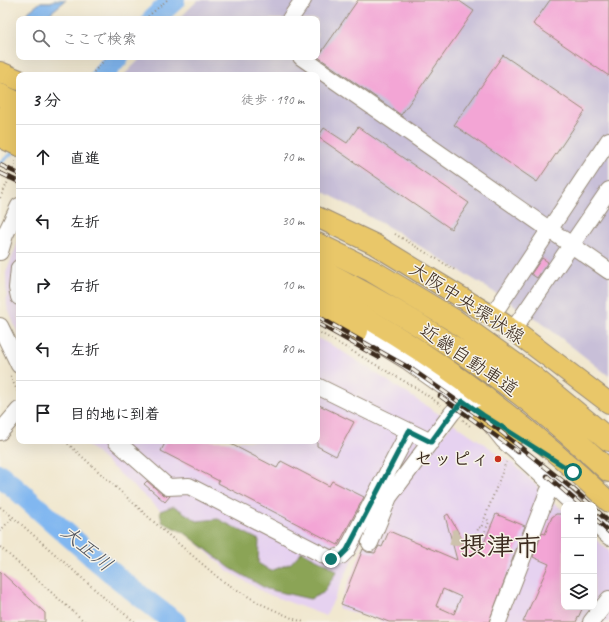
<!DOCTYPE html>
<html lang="ja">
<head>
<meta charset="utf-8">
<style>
  body { margin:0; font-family:Caveat,"Klee One",sans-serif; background:#f6f6f6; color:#202124 }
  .controls { position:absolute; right:12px; bottom:12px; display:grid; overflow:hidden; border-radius:8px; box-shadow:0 4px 16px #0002 }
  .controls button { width:36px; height:36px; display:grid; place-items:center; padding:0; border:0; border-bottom:1px solid #e0e0e0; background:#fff; color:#202124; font:20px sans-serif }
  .stop { position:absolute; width:12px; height:12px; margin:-9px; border:3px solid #0f766e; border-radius:50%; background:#fff }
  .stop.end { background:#0f766e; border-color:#fff; box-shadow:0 1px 4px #0008 }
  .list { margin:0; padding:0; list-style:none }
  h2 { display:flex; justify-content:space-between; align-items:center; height:52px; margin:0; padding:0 16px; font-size:17px }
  h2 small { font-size:13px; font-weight:400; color:#757577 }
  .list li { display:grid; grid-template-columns:26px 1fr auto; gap:12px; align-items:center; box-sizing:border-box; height:64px; padding:0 16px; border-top:1px solid #e0e0e0 }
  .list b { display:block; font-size:15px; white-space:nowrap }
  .list em { font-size:13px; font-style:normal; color:#757577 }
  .icon { flex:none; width:22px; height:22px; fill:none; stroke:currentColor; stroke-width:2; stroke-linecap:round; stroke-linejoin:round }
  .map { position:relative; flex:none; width:609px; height:622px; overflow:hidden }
  .search { position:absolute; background:#fff; box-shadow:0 4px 16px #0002; left:16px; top:16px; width:304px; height:44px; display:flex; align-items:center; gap:10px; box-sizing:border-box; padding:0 14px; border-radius:8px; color:#757577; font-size:15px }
  .panel { position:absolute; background:#fff; box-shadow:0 4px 16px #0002; left:16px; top:72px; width:304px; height:372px; border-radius:8px }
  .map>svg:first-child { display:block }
  .built { fill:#e6d2f0 }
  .industrial { fill:#c8bfd8 }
  .forest { fill:#8ba456; stroke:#63673a }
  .water { fill:#81b7f0; stroke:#5e7087 }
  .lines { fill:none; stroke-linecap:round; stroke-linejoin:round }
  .stream { stroke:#81b7f0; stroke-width:3.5 }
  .river { stroke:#81b7f0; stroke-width:22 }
  .building { fill:#f3a5d5; fill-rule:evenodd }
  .minor-tunnel { stroke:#cdc2ac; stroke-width:16; stroke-dasharray:16 8; stroke-linecap:butt }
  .minor-casing { stroke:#968977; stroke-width:18 }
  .major-casing { stroke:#968977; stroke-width:22 }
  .highway-casing { stroke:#968977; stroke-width:24 }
  .path { stroke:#968977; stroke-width:2; stroke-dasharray:1 3; stroke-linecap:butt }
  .minor { stroke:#fff; stroke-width:16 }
  .major { stroke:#e9c769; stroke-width:20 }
  .highway { stroke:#e9c769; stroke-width:22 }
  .rail-casing { stroke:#3b2a1e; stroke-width:4.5 }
  .rail { stroke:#f7f3e8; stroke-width:3; stroke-dasharray:9; stroke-linecap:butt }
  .route { stroke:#0f766e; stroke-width:5 }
  .poi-dot { fill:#c8321e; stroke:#f7f3e8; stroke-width:1.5 }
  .labels { text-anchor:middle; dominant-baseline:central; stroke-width:3; stroke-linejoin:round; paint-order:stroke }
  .street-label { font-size:19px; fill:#3b2a1e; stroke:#f7f3e8 }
  .poi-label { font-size:19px; font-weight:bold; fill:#3b2a1e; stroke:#f7f3e8; text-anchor:end }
  .water-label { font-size:20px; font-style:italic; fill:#50545d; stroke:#f7f3e8 }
  .town-label { font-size:27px; font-weight:bold; fill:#3b2a1e; stroke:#f7f3e8 }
</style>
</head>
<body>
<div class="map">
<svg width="609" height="622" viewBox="0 0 609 622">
  <rect width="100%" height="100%" fill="#f7f3e8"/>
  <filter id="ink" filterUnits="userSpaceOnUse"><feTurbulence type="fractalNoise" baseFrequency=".025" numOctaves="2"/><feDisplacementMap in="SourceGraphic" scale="8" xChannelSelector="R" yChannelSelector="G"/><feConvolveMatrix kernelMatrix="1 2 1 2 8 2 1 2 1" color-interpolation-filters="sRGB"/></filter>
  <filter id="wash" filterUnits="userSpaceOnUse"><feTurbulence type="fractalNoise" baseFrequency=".012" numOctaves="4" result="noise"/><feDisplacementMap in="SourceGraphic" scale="16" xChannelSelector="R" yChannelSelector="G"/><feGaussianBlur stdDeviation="0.9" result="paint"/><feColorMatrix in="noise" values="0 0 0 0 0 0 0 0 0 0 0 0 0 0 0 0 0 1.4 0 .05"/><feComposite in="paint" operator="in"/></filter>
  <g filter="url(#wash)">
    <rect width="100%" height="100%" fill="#f1e8d0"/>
    <path class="built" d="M19,240V336L7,306L6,273Z
      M317,338L337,348L442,416L381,500L326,616L265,593L227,570L83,441H317Z
      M453,423L514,464L550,499L491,622H384L338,608L365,543L394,495Z
      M553,502L564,511V607H594V538L609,551V622H503Z"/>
    <path class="industrial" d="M198,0H609V376L542,323L486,287L394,230L317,188V75H124L142,57H317V19H179Z"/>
    <path class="forest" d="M174,506L197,521L218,519L259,540L258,563L271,571L291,563L302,551C314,559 326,562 337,571L323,593L310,599L267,589L230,568L185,533L162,522L160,511Z"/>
    <path class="water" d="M55,0H66L43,19H25L28,12L41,2H51Z"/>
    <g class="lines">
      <path class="stream" d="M0,163L15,151"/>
      <path class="river" d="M153,19L174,0
        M102,75L118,57
        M0,475C57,524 113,578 175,622"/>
    </g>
    <g id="blocks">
      <path class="building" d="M358,0H458L474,11L401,115L318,57Z
        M550,0H609V76L533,24Z
        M503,55L585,111L537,182L454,125Z
        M358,127L469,203L451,229L318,137L324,128L347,143Z
        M542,258L548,262L537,278L531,274Z
        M317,404L354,422L336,456L317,446Z
        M166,441H225L277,468L281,461L329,486L332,481L364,497L338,545L218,483L219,481L161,451Z
        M147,481L162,494L170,496L165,502L144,484Z
        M448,514L465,544L481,550L496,514L525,526L489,622H389L341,604L363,549L367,552L375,553L379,546L382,547L389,531L457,560L445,516ZM443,589L461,597L454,614L436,606Z
        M556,514H561L564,518V607H583L576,622H523L549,564L533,557L542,533L545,534L552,517Z
        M0,571L45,613V622H0Z"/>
    </g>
  </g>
  <g filter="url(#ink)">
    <use href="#blocks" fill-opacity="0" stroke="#968977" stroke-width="1"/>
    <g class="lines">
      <path class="minor-tunnel" d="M451,537L456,538L460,535"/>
      <g class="minor-casing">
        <path id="minor" d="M290,19L303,0
          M301,57L609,271
          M0,252L5,235L19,206
          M19,268L17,288L19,297
          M492,316L609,140
          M348,325L407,361L483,415L503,440L574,505
          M0,326L19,365
          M513,330L609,190
          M317,386L431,442
          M0,432L19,410
          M116,441L168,487L189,486L331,559L341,556L347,550L409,431
          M594,523L609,537
          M370,543L389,497L452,413L463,401
          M498,622L548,492L553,486
          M591,622L609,599"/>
      </g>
      <g class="major-casing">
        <path id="major" d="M0,72L19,80
          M0,137L19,146
          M317,217L374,244L492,316L513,330L609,403
          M317,290C423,346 522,419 609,502
          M321,303L358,331
          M483,415L515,435"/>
      </g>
      <g class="highway-casing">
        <path id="highway" d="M0,95L19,104
          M0,118L19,126
          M317,244L372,271L455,321L533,377L609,440
          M317,268C388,304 456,346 520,394C551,418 580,444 609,471"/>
      </g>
      <path class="path" d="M145,19L167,0
        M91,75L107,57
        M0,198L15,167V161
        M395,234L455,270
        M317,331L421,391L441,405
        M10,376L19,394
        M463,420L470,426
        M65,441L165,532L221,580L259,603L294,619L304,622
        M0,507L13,517L108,601L135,622
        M0,531L13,517
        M471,545L479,527L481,528L506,462
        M479,546L489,522L486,517
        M0,547L85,622"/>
      <use href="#minor" class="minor"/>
      <use href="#major" class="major"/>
      <use href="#highway" class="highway"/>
      <g class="rail-casing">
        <path id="rail" d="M0,165L19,174
          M0,173L19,182
          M317,316L413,370L495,427L574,490L591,505
          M317,323L378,357
          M440,396L518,452
          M547,476L581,505
          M594,508L609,522
          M594,518L609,532"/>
      </g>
      <use href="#rail" class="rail"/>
    </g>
  </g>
  <g class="lines" filter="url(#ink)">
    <path class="route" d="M331,559L341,556L347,550L409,431L431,442L452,413L463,401L483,415L573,472"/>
  </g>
  <circle class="poi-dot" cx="498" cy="459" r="4"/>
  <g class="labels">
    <g class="street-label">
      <text transform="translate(467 303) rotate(33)">大阪中央環状線</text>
      <text transform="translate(469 360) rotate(34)">近畿自動車道</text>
    </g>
    <g class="poi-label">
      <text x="490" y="459">セッピィ</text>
    </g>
    <g class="water-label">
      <text transform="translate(87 548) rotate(40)">大正川</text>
    </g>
    <g class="town-label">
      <text x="500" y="546">摂津市</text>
    </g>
  </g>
</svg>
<div class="controls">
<button>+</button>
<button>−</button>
<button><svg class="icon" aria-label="layers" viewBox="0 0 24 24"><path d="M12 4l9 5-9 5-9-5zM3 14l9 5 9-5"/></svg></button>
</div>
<div class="stop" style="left:573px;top:472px"></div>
<div class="stop end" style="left:331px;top:559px"></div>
<div class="search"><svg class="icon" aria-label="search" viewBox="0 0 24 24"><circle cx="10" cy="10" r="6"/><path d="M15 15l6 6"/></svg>ここで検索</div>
<section class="panel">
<h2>3 分<small>徒歩 · 190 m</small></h2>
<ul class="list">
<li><svg class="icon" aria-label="ahead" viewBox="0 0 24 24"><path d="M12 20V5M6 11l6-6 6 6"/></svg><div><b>直進</b></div><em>70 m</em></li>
<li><svg class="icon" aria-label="left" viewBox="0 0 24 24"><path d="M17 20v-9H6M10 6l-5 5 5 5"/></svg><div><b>左折</b></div><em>30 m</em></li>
<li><svg class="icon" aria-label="right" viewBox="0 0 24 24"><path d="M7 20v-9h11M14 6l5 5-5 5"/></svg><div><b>右折</b></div><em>10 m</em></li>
<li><svg class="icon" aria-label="left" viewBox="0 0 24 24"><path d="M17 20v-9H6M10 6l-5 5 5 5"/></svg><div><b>左折</b></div><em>80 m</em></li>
<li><svg class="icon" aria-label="arrive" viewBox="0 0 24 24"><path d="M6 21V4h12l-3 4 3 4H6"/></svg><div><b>目的地に到着</b></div></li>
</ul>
</section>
</div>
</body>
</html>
